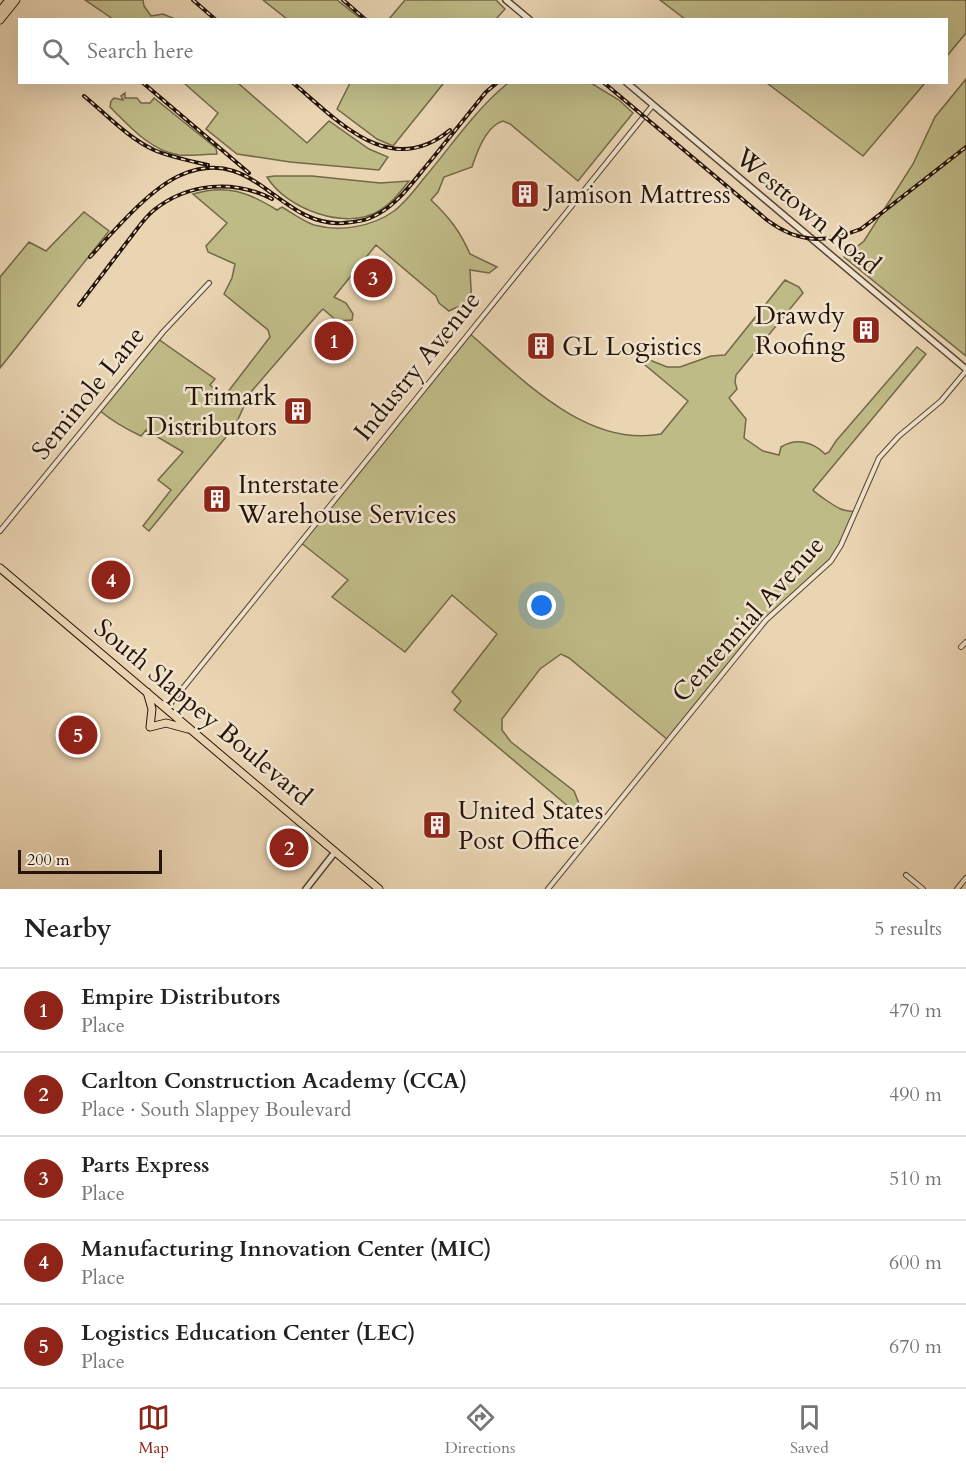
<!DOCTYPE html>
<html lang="en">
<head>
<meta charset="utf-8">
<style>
  body { margin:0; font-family:Cardo,serif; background:#f2f2f2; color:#222 }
  .scale { position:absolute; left:18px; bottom:15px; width:144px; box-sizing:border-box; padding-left:6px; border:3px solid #26140a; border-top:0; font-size:16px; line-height:21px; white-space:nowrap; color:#26140a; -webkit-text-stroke:4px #f1e4ce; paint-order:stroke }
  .you { position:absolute; left:542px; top:606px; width:21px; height:21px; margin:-15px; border:4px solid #fff; border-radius:50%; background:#1a73e8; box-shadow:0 0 0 9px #1a73e833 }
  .badge { display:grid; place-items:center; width:39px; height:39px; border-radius:50%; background:#8f2418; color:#fff; font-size:20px; font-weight:700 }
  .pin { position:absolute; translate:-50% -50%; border:3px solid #fff; box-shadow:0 2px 6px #0006 }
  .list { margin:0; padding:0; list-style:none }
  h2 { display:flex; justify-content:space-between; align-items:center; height:78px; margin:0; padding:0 24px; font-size:26px }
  h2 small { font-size:20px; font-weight:400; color:#767676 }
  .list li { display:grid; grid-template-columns:39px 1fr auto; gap:18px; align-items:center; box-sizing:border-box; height:84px; padding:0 24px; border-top:2px solid #e0e0e0 }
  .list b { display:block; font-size:22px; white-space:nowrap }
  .list p { margin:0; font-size:20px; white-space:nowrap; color:#767676 }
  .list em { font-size:20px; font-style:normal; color:#767676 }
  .icon { flex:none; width:33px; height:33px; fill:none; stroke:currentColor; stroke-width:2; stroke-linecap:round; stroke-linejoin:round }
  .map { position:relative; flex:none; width:966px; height:889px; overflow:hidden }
  .search { position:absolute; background:#fff; box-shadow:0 6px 24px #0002; left:18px; right:18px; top:18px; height:66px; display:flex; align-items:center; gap:15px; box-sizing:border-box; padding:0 21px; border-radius:0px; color:#767676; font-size:22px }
  .sheet { height:498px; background:#fff }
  nav { display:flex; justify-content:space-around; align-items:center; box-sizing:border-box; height:84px; border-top:2px solid #e0e0e0; background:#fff; font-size:16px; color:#767676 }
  nav a { display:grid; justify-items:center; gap:3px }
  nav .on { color:#8f2418 }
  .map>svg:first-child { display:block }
  .green { fill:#bfbb87; stroke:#726848; stroke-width:1.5 }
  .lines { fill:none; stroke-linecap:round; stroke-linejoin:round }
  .minor-casing { stroke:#574434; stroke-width:6 }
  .tertiary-casing { stroke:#574434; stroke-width:8 }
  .primary-casing { stroke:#26140a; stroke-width:9 }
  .minor { stroke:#f1e4ce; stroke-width:4 }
  .tertiary { stroke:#f1e4ce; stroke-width:5 }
  .primary { stroke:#ead5b3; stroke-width:7 }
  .rail-casing { stroke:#26140a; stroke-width:4 }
  .rail { stroke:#f1e4ce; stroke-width:1.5; stroke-dasharray:4.5; stroke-linecap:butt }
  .labels { text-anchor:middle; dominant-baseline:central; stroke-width:5; stroke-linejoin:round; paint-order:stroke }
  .poi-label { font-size:26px; fill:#26140a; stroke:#f1e4ce; text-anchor:start }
  .street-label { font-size:26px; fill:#26140a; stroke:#f1e4ce }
</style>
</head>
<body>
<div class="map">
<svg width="966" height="889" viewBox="0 0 966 889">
  <rect width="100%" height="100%" fill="#ead5b3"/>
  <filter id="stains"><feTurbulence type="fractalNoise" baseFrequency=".00333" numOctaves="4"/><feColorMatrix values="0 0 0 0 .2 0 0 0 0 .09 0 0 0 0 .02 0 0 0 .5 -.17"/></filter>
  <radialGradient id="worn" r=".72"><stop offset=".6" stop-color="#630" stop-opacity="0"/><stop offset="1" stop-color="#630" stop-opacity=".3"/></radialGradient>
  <path class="green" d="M85,0H143L144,6L151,16L163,14L175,19H113Z
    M263,0H337L361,19H287Z
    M405,0H496L505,9L496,19H389Z
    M660,0H966V33L947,56L946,20L685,19Z
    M966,79V356L844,257L864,241L913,164L935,117Z
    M184,83H238L307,143L329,121L369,149L388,157L379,170L290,162L237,154L206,129L218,113Z
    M441,83L443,84L393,146L377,139L337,109L350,83Z
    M508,83H591L619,100L633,113L578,181L510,124L503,121C486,126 477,151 472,167L444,177L438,192L431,200C449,217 460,231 470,254L497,267L489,273L470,270L472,308L446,344L444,334L450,324L464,309L457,307L449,311L439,303L436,296L376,245L334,297L346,303L353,314L352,320L337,321L323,309L319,313L250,393L235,426L149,531L143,526L171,490L158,480L183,452L146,430L141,436C126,429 112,421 99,410L158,339L215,379L210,385L224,397L270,337L268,330L224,294L232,278L235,264L208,252L206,246L227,223L193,194C227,184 248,192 277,210L282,207C292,213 303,221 314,225C340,232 372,227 394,211C406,202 416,188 425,177C453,144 475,110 508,83Z
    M767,83H925L863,156Z
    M125,93V98H137L141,103H150L154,98L216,148L217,154C204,154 191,156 179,155C151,151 129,126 110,107L111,101L114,98L123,100L121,96Z
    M274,176H312L380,183L409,181C400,192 392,203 379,211C346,231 286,209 267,177Z
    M84,212L109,231L0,368V277L29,242L46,251Z
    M785,280L799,287L803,293L736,375L735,382L737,389L729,398L746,419L744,438L763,451L779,455L781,447C796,438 812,441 825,454L829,452L836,441L917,347L926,354L813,490C815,493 837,508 841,509C845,511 851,511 856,512L831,561L775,610L668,740L569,658L561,654L540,669L502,719V730L511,742L574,791L582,811L576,813L454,710L461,701L452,692L497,634L452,595L405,652L332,597L348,580L300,542L469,333C521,378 586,448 661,434L688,401L644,364L650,360L667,367H680L711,356L725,355Z"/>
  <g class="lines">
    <g class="minor-casing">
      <path id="minor" d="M0,531L163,332L209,283
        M961,647L966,642
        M167,708L653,105
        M906,875L923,889
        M548,889L766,620L831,561L841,545L879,458L899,436L941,401L966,371
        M957,889L966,878"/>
    </g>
    <g class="tertiary-casing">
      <path id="tertiary" d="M506,0L530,20
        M626,82L966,369
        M306,889L335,852"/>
    </g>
    <g class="primary-casing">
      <path id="primary" d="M0,11L9,0
        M0,20L16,0
        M0,568L379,889
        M147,692L152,709L150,727L166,723L188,729"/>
    </g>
    <use href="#minor" class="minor"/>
    <use href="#tertiary" class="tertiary"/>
    <use href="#primary" class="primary"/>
    <g class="rail-casing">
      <path id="rail" d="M193,0L216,20
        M343,0L366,20
        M142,82L249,173
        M292,82C338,121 390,180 450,130
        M603,82L767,220C799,244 825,243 861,229L966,147
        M84,96C106,114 128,138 154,150C171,157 190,161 208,165
        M90,257C113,232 150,188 181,175C255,143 278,227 343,223C352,222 361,222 370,218C397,207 413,181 432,159C450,137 468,114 486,92L498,82
        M79,305C95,284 111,263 127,242C136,231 143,219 154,210C188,183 234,179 272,199"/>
    </g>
    <use href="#rail" class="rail"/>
  </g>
  <defs>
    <g id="building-square" transform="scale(1.5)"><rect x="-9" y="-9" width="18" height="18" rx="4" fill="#8f2418" stroke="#f1e4ce"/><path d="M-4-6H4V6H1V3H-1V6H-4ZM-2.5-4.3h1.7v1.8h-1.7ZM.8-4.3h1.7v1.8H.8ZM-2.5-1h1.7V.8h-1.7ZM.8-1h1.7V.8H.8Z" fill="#fff"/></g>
  </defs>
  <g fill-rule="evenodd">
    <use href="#building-square" x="525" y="194"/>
    <use href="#building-square" x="866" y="330"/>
    <use href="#building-square" x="541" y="346"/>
    <use href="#building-square" x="298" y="411"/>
    <use href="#building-square" x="217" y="499"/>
    <use href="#building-square" x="437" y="825"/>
  </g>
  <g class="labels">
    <g class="poi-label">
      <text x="546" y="194">Jamison Mattress</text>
      <text x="845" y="315" text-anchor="end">Drawdy<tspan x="845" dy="30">Roofing</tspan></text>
      <text x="562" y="346">GL Logistics</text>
      <text x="277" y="396" text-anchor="end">Trimark<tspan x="277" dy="30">Distributors</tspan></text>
      <text x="238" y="484">Interstate<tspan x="238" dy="30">Warehouse Services</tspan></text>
      <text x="458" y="810">United States<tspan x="458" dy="30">Post Office</tspan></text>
    </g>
    <g class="street-label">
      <text transform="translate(808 211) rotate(40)">Westtown Road</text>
      <text transform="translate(417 366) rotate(-51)">Industry Avenue</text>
      <text transform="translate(88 393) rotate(-51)">Seminole Lane</text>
      <text transform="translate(748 619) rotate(-48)">Centennial Avenue</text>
      <text transform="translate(203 712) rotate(40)">South Slappey Boulevard</text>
    </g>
  </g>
  <rect width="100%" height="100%" filter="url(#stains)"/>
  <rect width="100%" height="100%" fill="url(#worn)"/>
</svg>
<div class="scale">200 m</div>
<div class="you"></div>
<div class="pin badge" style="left:334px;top:341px">1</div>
<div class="pin badge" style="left:289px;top:848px">2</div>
<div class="pin badge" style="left:373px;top:278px">3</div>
<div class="pin badge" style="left:111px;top:580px">4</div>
<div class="pin badge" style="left:78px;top:735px">5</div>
<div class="search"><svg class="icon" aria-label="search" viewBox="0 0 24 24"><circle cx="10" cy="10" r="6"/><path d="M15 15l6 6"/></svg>Search here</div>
</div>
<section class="sheet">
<h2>Nearby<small>5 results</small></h2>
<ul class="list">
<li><span class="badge">1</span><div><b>Empire Distributors</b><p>Place</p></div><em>470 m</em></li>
<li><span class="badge">2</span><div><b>Carlton Construction Academy (CCA)</b><p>Place · South Slappey Boulevard</p></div><em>490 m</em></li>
<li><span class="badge">3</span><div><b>Parts Express</b><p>Place</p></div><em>510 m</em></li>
<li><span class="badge">4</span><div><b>Manufacturing Innovation Center (MIC)</b><p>Place</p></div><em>600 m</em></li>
<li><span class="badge">5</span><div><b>Logistics Education Center (LEC)</b><p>Place</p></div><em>670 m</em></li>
</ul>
</section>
<nav>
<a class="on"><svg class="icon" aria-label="map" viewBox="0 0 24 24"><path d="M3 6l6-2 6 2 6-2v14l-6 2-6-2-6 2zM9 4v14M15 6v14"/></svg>Map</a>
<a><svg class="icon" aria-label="directions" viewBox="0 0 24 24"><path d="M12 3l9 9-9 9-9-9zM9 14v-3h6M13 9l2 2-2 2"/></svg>Directions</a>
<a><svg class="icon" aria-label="saved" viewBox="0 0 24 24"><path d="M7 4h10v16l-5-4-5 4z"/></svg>Saved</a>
</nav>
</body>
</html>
